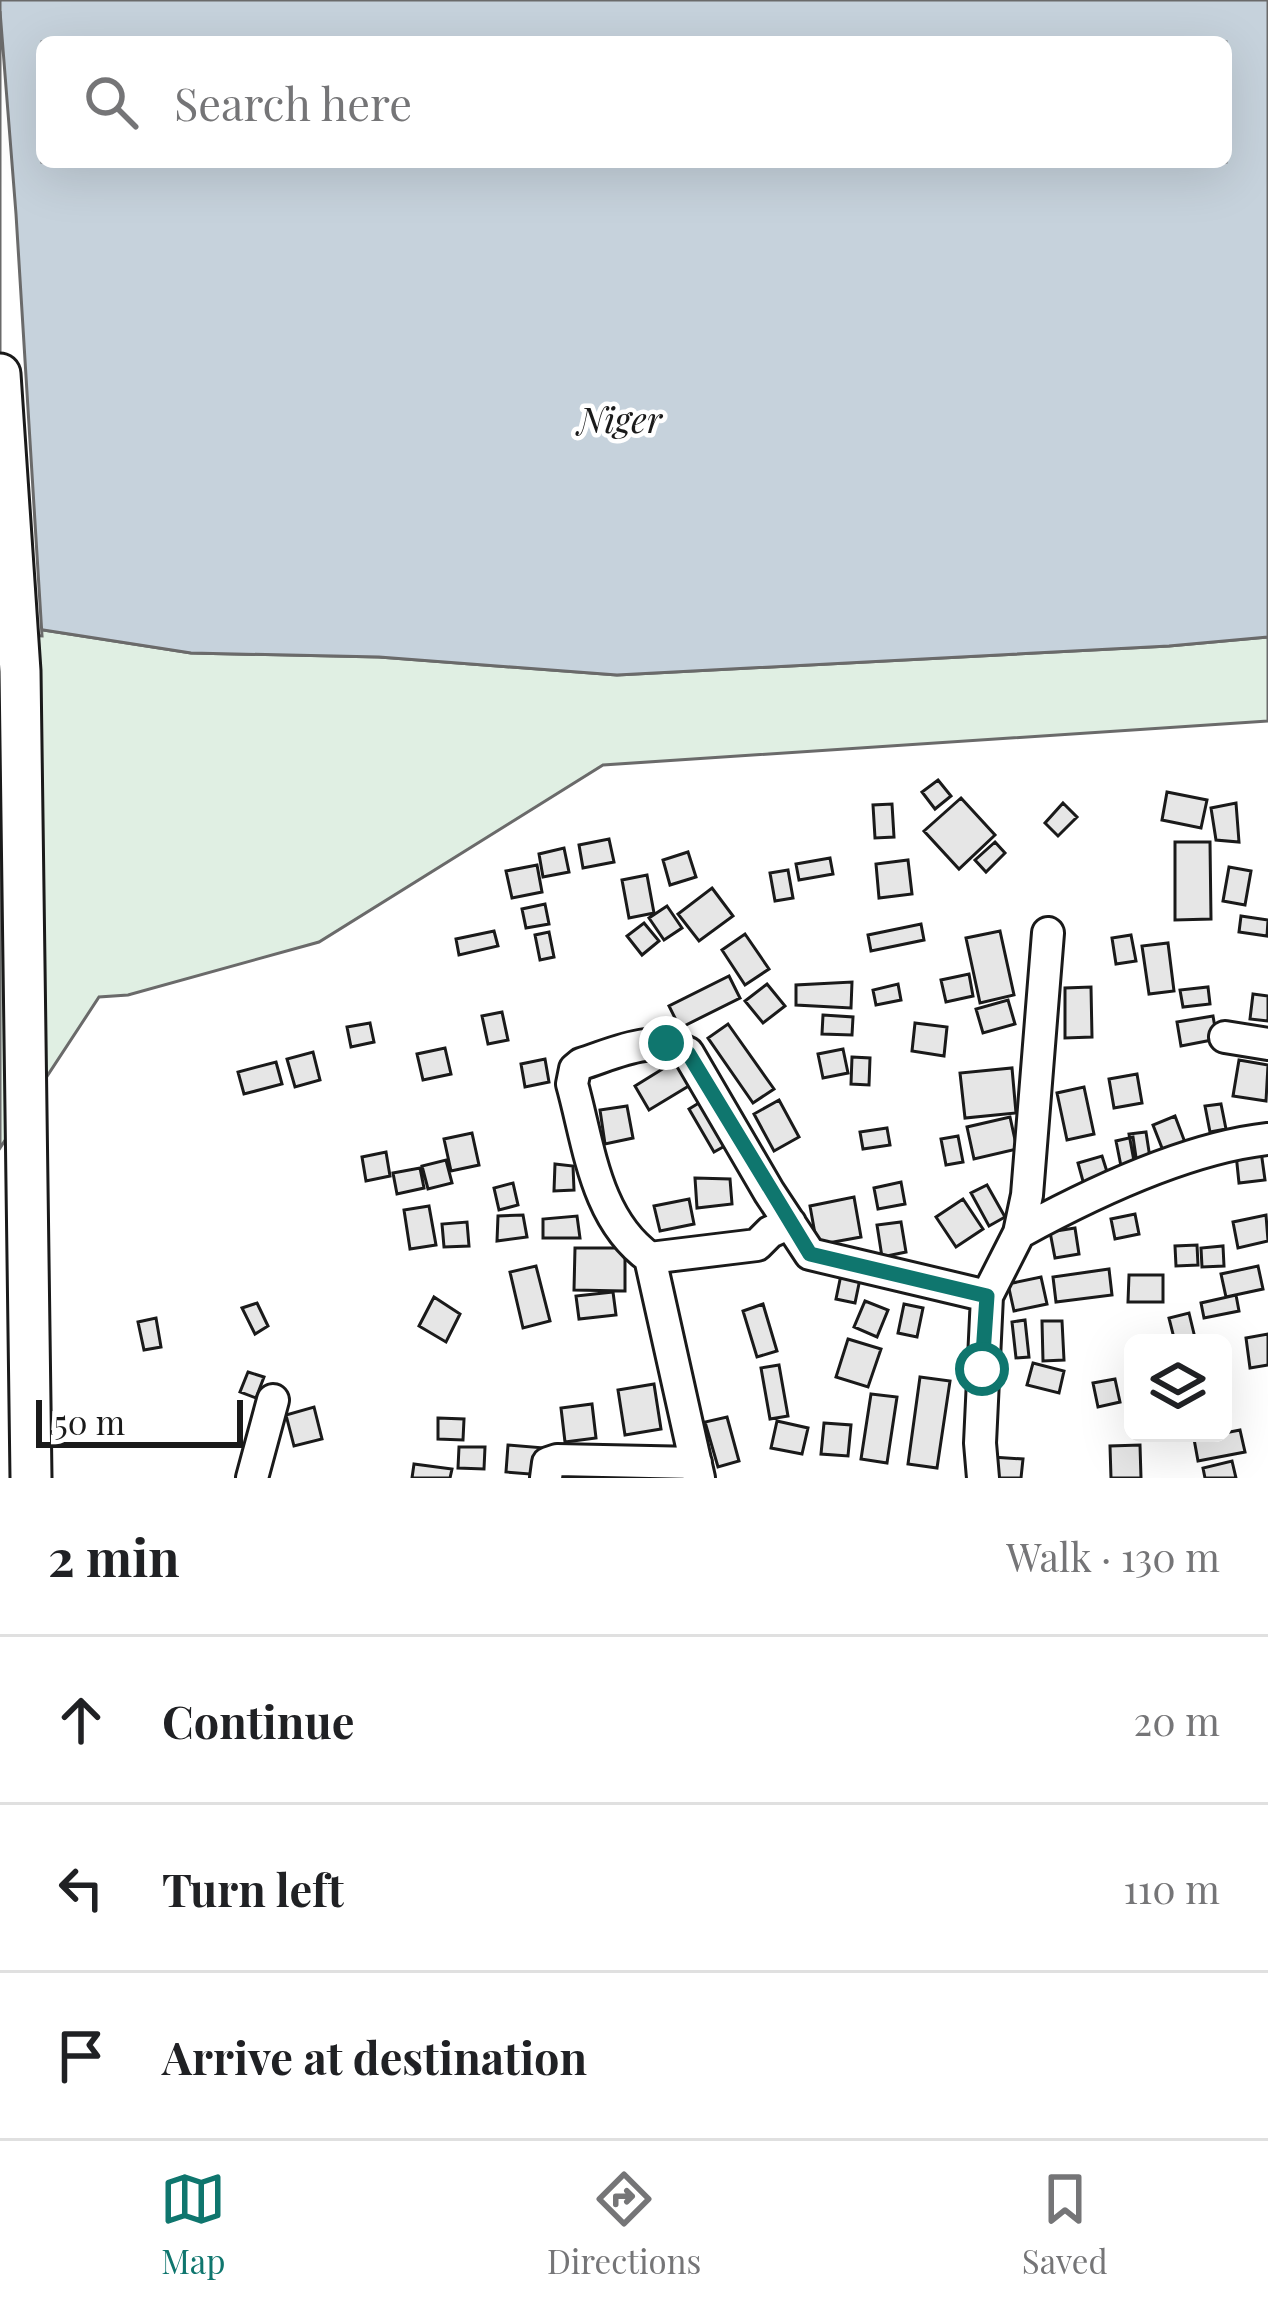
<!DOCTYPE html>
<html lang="en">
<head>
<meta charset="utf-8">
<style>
  body { margin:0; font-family:"Playfair Display",serif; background:#f2f2f2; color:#202124 }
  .controls { position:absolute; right:36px; bottom:36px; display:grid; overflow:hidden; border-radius:18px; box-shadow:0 12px 48px #0002 }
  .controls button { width:108px; height:108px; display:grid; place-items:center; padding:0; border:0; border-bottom:3px solid #e0e0e0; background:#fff; color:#202124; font:60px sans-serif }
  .scale { position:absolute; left:36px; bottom:30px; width:207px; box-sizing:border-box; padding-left:12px; border:6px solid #1a1a1a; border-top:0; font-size:33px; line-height:42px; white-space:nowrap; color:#1a1a1a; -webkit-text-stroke:9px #fff; paint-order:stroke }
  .stop { position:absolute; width:36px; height:36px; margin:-27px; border:9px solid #0f766e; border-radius:50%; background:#fff }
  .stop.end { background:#0f766e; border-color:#fff; box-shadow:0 3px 12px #0008 }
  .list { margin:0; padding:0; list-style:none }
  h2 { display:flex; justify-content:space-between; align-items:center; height:156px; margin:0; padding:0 48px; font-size:51px }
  h2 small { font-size:39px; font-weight:400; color:#757577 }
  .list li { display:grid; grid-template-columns:78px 1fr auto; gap:36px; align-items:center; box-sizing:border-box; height:168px; padding:0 48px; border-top:3px solid #e0e0e0 }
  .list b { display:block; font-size:45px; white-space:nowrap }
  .list em { font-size:39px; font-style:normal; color:#757577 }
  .icon { flex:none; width:66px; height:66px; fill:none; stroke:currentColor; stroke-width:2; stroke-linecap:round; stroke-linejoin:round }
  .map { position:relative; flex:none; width:1268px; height:1478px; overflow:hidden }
  .search { position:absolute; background:#fff; box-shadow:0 12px 48px #0002; left:36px; right:36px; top:36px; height:132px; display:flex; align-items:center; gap:30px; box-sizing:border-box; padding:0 42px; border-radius:18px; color:#757577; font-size:45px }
  .sheet { height:660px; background:#fff }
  nav { display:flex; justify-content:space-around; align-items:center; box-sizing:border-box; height:168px; border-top:3px solid #e0e0e0; background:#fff; font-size:33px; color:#757577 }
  nav a { display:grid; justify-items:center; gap:6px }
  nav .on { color:#0f766e }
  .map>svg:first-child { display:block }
  .green { fill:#e0efe3; stroke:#6a6a6a; stroke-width:3 }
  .water { fill:#c6d2dc; stroke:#6a6a6a; stroke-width:3; fill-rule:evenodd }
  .pier { fill:#fff; stroke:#6a6a6a; stroke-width:3 }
  .building { fill:#e6e6e6; stroke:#1a1a1a; stroke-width:3 }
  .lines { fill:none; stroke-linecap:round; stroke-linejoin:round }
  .minor-casing { stroke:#1a1a1a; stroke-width:36 }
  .major-casing { stroke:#1a1a1a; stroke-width:45 }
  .minor { stroke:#fff; stroke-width:30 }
  .major { stroke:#fff; stroke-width:39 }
  .route { stroke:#0f766e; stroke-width:15 }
  .labels { text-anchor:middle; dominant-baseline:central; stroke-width:9; stroke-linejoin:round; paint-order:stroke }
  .water-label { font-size:36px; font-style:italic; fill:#1a1a1a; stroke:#fff }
</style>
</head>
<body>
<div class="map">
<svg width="1268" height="1478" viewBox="0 0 1268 1478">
  <rect width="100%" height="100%" fill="#fff"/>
  <path class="green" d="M0,628L37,629L191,653L379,657L617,675L1169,646L1268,637V721L603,765L319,942L128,995L99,997L0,1148Z"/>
  <path class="water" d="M0,0H1268V637L1169,646L617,675L379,657L191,653L37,629L0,628ZM42,42H1226V162H42Z"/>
  <path class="pier" d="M0,11L16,214L42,636L0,634Z"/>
  <path class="building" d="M938,780L951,796L935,809L922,792Z
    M1167,792L1207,800L1201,828L1162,820Z
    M961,798L995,835L959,869L924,831Z
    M1063,803L1077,817L1058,836L1045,823Z
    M1236,803L1239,842L1216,840L1211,808Z
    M892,804L894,837L875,838L873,805Z
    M609,839L614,862L583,868L579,845Z
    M995,842L1005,853L986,872L975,860Z
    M1175,842H1210L1211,919L1175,920Z
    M564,848L569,872L543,877L539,854Z
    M688,852L696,877L670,885L663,860Z
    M830,858L833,874L799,880L796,864Z
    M908,860L912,894L879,898L876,864Z
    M537,865L542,892L512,898L506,871Z
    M1229,867L1251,871L1245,905L1223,901Z
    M788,870L793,898L775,901L770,873Z
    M647,875L654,913L629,918L622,880Z
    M712,888L733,916L699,941L678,914Z
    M545,904L549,924L526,928L522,909Z
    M667,906L682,928L664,940L649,918Z
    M1241,916L1268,920L1267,936L1239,932Z
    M644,923L659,941L642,955L627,936Z
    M921,924L924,940L871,951L868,935Z
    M494,931L498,946L459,955L456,939Z
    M1000,931L1014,995L980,1003L966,938Z
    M549,932L554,957L540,960L535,935Z
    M745,934L769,969L745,985L722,950Z
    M1131,935L1136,961L1116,964L1112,938Z
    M1168,943L1174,991L1149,994L1142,946Z
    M969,974L973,996L946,1002L941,980Z
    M729,976L740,998L680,1028L669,1006Z
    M852,982L851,1008L796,1005V985Z
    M767,984L785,1006L763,1023L745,1001Z
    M898,984L901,1000L876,1005L873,990Z
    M1091,987L1092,1037L1065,1038V988Z
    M1208,987L1210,1004L1183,1007L1180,990Z
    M1253,994L1268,996V1021L1250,1019Z
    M1008,1000L1015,1024L983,1033L976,1009Z
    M502,1012L508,1040L488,1044L482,1016Z
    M823,1015L853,1017L852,1035L822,1034Z
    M1213,1016L1217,1039L1181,1046L1177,1022Z
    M370,1023L374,1042L351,1047L347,1027Z
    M915,1023L947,1027L944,1056L912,1051Z
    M728,1024L774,1089L753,1103L708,1038Z
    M445,1048L451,1074L423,1080L417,1054Z
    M843,1049L848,1073L823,1078L818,1054Z
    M313,1052L320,1080L295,1087L287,1059Z
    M852,1057L870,1058L869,1085L851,1084Z
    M545,1059L549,1082L525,1087L521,1064Z
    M677,1060L692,1084L649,1110L635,1086Z
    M1239,1060L1268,1065L1266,1101L1233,1096Z
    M276,1062L282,1084L244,1094L238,1072Z
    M1012,1068L1016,1113L965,1118L960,1073Z
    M1137,1074L1142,1103L1114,1108L1109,1079Z
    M1084,1087L1094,1134L1067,1140L1057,1093Z
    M707,1098L732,1142L714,1152L689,1109Z
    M779,1100L799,1137L774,1151L754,1114Z
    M1221,1104L1226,1129L1210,1132L1205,1106Z
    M627,1106L633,1138L605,1144L600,1110Z
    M1175,1116L1186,1145L1164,1153L1153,1125Z
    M1010,1117L1017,1149L974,1159L967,1127Z
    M887,1128L890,1145L863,1149L860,1132Z
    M1146,1132L1150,1158L1134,1161L1129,1134Z
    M472,1133L479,1165L451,1171L444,1139Z
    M958,1136L963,1162L946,1165L941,1139Z
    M1133,1137L1137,1164L1121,1166L1116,1141Z
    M1261,1151L1265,1180L1239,1183L1236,1154Z
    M386,1152L390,1176L366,1181L362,1157Z
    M1102,1156L1109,1178L1084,1185L1078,1163Z
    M446,1160L452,1183L428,1189L422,1166Z
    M555,1164L573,1166L574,1190L554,1191Z
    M420,1168L424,1188L397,1194L393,1173Z
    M695,1178L730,1179L732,1204L697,1208Z
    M901,1182L905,1204L878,1209L874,1188Z
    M513,1183L518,1205L499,1210L494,1188Z
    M987,1185L1005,1217L989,1226L971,1193Z
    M854,1197L861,1237L817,1245L810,1206Z
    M689,1199L694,1224L660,1231L654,1206Z
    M963,1199L983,1229L956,1247L936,1217Z
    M429,1206L436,1245L410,1249L404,1210Z
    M1135,1214L1139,1234L1115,1239L1111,1219Z
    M523,1215L527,1237L497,1241L498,1216Z
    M1266,1215L1268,1241L1238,1248L1233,1222Z
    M577,1216L580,1238H543V1219Z
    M467,1222L469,1246L444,1247L442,1224Z
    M901,1222L906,1252L882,1257L877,1225Z
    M1075,1228L1079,1254L1055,1258L1050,1232Z
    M1197,1245L1198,1265L1176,1266L1175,1246Z
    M1223,1246L1224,1266L1202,1267L1201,1248Z
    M575,1248H625V1291L574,1290Z
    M536,1266L550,1321L523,1328L510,1272Z
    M1258,1266L1263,1289L1226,1297L1221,1274Z
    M1109,1269L1112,1295L1056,1302L1053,1277Z
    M842,1270L861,1274L855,1303L836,1299Z
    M1129,1275H1163V1302H1128Z
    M1041,1277L1047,1304L1014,1311L1008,1284Z
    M613,1292L616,1315L579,1319L576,1296Z
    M1236,1295L1239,1311L1204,1318L1201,1303Z
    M434,1297L460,1314L446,1342L419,1326Z
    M865,1301L888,1310L877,1337L854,1327Z
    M257,1303L268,1326L255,1334L242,1308Z
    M763,1304L777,1351L757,1357L743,1311Z
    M904,1304L923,1308L917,1337L898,1333Z
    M1189,1313L1195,1338L1175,1342L1169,1318Z
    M156,1318L161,1347L144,1350L138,1322Z
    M1025,1320L1029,1357L1016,1358L1012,1322Z
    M1042,1321H1062L1064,1360L1043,1361Z
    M1268,1334V1365L1250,1368L1246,1338Z
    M848,1339L881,1349L868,1387L836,1377Z
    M1033,1363L1064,1371L1059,1393L1027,1385Z
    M779,1365L788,1416L770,1419L761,1368Z
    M248,1372L264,1377L256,1398L240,1392Z
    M920,1377L950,1381L937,1468L908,1464Z
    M1115,1379L1120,1402L1098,1407L1093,1383Z
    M654,1384L661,1429L625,1435L618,1390Z
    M871,1394L897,1397L887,1463L861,1459Z
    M592,1404L596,1438L565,1442L561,1408Z
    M314,1407L322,1439L294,1446L286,1415Z
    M727,1417L739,1461L718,1467L705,1422Z
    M438,1418L464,1419L463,1440L438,1439Z
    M777,1421L808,1428L802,1454L771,1448Z
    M824,1423L851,1425L848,1456L821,1454Z
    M1240,1430L1245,1452L1198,1461L1194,1439Z
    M508,1445L545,1448L542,1475L506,1472Z
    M1140,1445L1141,1478H1111L1110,1446Z
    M459,1447H485L484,1469L458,1468Z
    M992,1457L1023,1459L1021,1478H990Z
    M1232,1461L1236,1478H1205L1203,1468Z
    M414,1464L452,1469L450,1478H412Z"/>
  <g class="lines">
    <g class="minor-casing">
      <path id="minor" d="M1225,1037L1268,1044
        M1019,1233C1092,1193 1187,1148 1268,1139
        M650,1258L757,1245L770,1232L790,1223
        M252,1478L273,1400
        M546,1478L548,1463L557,1460L696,1463
        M699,1478L650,1258C595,1219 589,1145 572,1084L575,1069L581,1064C616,1053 653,1033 688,1053L769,1192L810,1254L987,1296
        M983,1478L980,1443L987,1296L1019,1233L1027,1195L1048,933"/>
    </g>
    <g class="major-casing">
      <path id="major" d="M0,374L20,671L31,1478"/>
    </g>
    <use href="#minor" class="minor"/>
    <use href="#major" class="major"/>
  </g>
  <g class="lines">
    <path class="route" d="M666,1043L688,1053L810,1254L987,1296L982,1369"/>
  </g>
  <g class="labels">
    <g class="water-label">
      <text x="620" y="418">Niger</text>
    </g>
  </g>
</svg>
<div class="controls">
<button><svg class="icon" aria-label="layers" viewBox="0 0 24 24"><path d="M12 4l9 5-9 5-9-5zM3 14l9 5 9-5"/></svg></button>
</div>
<div class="scale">50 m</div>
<div class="stop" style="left:982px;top:1369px"></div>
<div class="stop end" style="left:666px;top:1043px"></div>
<div class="search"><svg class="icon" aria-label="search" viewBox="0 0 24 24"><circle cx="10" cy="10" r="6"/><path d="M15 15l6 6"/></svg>Search here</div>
</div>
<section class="sheet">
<h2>2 min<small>Walk · 130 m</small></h2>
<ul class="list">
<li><svg class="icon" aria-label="ahead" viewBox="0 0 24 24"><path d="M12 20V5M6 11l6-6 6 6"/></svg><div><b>Continue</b></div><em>20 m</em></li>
<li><svg class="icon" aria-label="left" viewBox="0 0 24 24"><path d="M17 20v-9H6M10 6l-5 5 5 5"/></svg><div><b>Turn left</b></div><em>110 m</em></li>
<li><svg class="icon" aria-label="arrive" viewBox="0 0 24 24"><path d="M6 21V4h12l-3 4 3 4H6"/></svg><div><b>Arrive at destination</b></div></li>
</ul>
</section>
<nav>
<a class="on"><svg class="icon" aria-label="map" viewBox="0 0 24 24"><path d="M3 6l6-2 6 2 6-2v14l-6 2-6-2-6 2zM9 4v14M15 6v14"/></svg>Map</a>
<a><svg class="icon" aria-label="directions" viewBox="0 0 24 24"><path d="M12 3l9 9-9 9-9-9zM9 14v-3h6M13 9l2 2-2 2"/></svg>Directions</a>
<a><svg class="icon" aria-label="saved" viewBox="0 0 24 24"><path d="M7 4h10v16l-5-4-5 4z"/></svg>Saved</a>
</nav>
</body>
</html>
